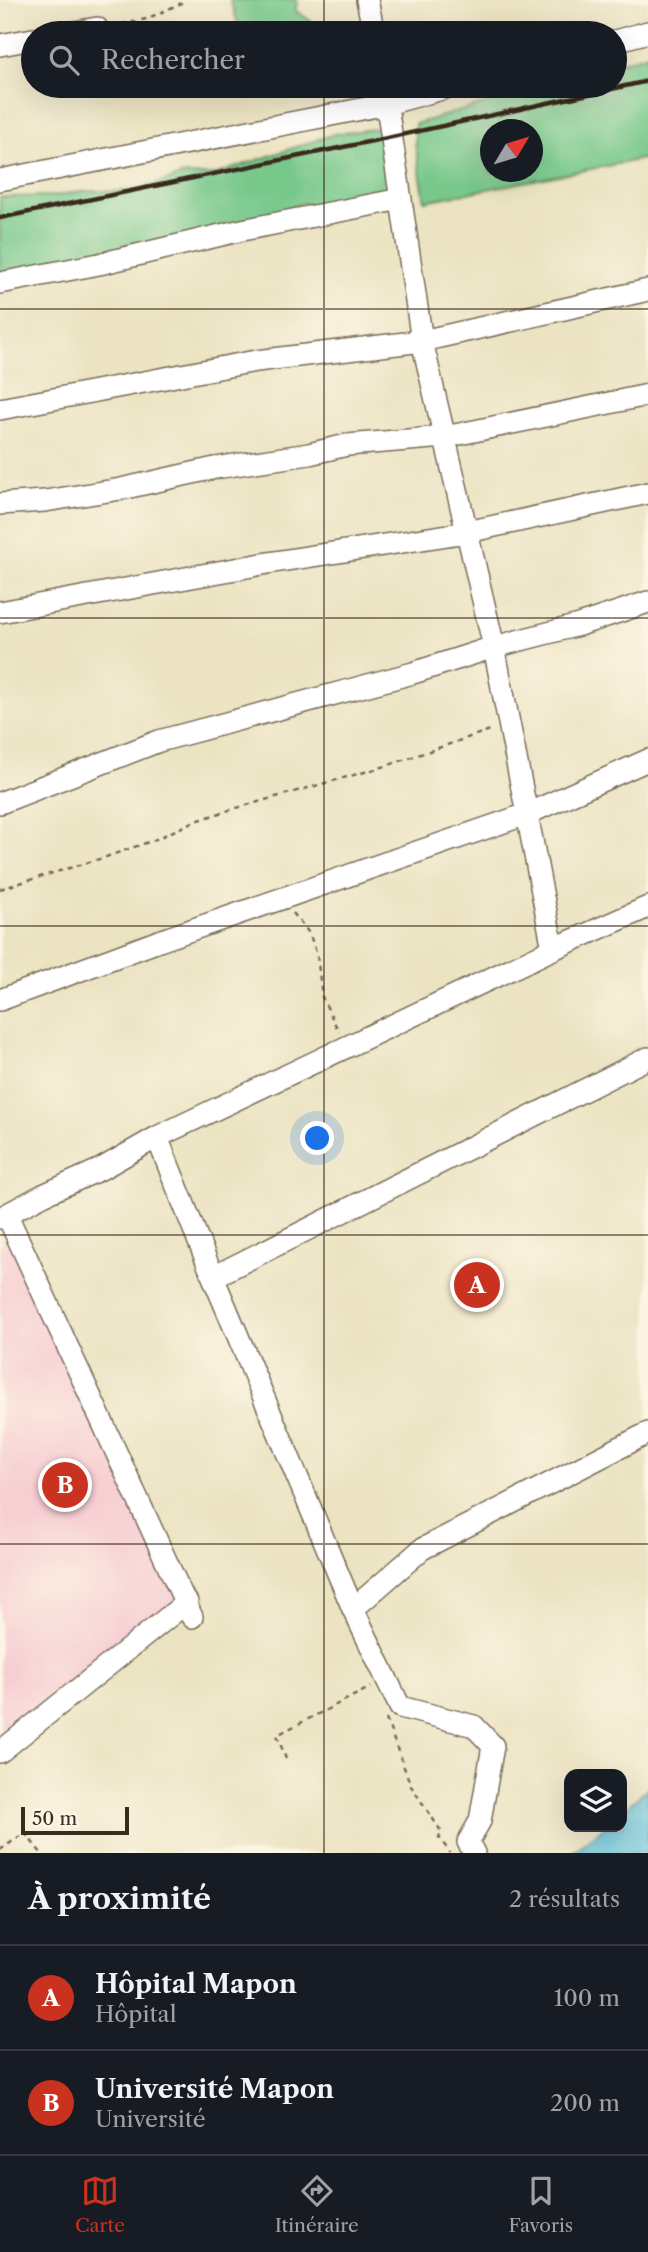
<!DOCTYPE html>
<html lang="fr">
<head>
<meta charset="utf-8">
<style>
  body { margin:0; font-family:"Libre Caslon Text",serif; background:#242831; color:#f1f3f6 }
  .controls { position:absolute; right:21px; bottom:21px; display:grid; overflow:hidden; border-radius:14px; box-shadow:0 7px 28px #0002 }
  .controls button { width:63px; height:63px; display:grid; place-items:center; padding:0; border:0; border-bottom:2px solid #363941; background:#171b24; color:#f1f3f6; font:35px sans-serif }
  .compass { position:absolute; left:480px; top:119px; width:63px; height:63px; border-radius:50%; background:#171b24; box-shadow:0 7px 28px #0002; rotate:52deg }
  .scale { position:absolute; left:21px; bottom:18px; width:108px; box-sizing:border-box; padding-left:7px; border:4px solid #3b2a1e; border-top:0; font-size:19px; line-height:24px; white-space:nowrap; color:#3b2a1e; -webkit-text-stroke:5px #fcf5e5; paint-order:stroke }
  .you { position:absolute; left:318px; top:1139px; width:24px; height:24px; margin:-18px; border:5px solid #fff; border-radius:50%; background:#1a73e8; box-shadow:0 0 0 10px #1a73e833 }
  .badge { display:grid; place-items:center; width:46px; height:46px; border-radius:50%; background:#c8321e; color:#fff; font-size:23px; font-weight:700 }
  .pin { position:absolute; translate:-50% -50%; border:4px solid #fff; box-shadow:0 2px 7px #0006 }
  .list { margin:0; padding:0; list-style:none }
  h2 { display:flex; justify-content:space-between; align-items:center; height:91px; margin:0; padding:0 28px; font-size:30px }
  h2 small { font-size:23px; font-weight:400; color:#9ea1a6 }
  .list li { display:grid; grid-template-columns:46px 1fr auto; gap:21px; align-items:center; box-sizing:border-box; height:105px; padding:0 28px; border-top:2px solid #363941 }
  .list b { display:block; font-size:26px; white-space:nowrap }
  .list p { margin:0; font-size:23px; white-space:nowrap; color:#9ea1a6 }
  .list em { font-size:23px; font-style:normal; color:#9ea1a6 }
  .icon { flex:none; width:38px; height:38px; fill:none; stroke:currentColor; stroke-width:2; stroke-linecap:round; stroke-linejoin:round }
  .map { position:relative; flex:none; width:648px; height:1853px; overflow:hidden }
  .search { position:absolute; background:#171b24; box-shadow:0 7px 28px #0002; left:21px; right:21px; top:21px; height:77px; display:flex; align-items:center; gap:18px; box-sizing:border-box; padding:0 24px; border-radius:38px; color:#9ea1a6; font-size:26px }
  .sheet { height:301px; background:#171b24 }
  nav { display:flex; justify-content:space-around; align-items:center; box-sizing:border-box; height:98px; border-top:2px solid #363941; background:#171b24; font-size:19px; color:#9ea1a6 }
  nav a { display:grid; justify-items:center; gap:4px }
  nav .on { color:#c8321e }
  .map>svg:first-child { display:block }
  .built { fill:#f7cfd3 }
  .green { fill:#77c88a; stroke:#597954; stroke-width:2; fill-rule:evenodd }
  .water { fill:#5ec1dc; stroke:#4c767d; stroke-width:2 }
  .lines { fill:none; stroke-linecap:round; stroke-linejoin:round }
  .minor-casing { stroke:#796b57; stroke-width:24 }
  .path { stroke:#796b57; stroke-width:2.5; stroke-dasharray:5 5; stroke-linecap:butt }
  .minor { stroke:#fff; stroke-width:21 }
  .rail { stroke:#3b2a1e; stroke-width:4.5 }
  .grid { fill:none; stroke:#3b2a1e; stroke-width:2; stroke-opacity:0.55 }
</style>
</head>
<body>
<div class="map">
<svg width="648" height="1853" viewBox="0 0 648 1853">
  <rect width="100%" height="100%" fill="#fcf5e5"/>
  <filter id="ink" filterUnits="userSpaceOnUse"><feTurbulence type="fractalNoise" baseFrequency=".0143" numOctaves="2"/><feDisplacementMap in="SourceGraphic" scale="14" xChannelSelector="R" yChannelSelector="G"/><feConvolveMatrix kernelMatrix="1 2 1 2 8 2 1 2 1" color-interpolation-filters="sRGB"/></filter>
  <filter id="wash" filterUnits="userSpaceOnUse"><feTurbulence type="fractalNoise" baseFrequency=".00686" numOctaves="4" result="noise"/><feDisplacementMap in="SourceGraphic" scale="28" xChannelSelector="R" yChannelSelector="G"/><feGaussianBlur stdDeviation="1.57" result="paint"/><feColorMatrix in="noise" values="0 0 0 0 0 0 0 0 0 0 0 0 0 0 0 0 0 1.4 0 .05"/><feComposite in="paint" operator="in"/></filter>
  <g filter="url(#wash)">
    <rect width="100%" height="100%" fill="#ebe3c1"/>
    <path class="built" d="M20,1240L189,1610L0,1741V1247Z"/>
    <path class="green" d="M230,0H298L295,10L318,26L319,33H241Z
      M648,54V158L425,201L415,143V124L545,86H615V64ZM490,130H532V172H490Z
      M395,126L401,197L318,208L303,203L239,226L0,285V197L55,196L81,191H135L184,175H214L334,134Z"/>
    <path class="water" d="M648,1788V1853H572L604,1827H622V1811Z"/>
  </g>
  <g filter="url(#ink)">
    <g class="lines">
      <g class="minor-casing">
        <path id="minor" d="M367,0L374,33
          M68,33L97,28
          M615,41L648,32
          M0,45L33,39
          M384,86L422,341L494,647L527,814L648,760
          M0,180L387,104L453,86
          M0,283L99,264L242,230L401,199
          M0,409L256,361L422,341L648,290
          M0,504L45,501L121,489L215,468L309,454L347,445L445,437L648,395
          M0,612L268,563L467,532L648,493
          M0,803L159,741L413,673L494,647L579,625L648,602
          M648,907L553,949L157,1137L213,1277L648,1058
          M0,1000L159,941L527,814L553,949
          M7,1215L192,1617
          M0,1218L43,1195L101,1169L157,1137
          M213,1277L353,1609L400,1707L474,1726L493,1746L480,1821L468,1842L474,1853
          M353,1609L422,1549L648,1433
          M0,1752L187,1602"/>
      </g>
      <path class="path" d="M112,26L146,19L182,3
        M0,889L106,857L154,840L193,822L226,811L386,766L493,729
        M293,913L309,933L317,954L322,997L339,1032
        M386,1719L411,1786L441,1831L439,1837L450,1853
        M286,1759L277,1735L371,1687
        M0,1850L25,1833L41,1853"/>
      <use href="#minor" class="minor"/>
      <path class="rail" d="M0,218L392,137L648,81"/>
    </g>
  </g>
  <path class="grid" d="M324,0V33M324,86V1853M0,309H648M0,618H648M0,926H648M0,1235H648M0,1544H648"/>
</svg>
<div class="controls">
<button><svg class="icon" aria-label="layers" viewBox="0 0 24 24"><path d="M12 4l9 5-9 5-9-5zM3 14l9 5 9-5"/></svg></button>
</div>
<svg class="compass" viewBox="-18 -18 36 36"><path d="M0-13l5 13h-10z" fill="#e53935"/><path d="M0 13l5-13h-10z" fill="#9ea1a6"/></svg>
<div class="scale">50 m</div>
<div class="you"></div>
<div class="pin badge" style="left:477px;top:1285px">A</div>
<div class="pin badge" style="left:65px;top:1485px">B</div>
<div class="search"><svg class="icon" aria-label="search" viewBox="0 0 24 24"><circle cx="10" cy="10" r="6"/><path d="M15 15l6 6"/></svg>Rechercher</div>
</div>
<section class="sheet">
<h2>À proximité<small>2 résultats</small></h2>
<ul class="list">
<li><span class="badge">A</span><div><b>Hôpital Mapon</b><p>Hôpital</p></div><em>100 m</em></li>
<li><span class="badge">B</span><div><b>Université Mapon</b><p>Université</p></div><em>200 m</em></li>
</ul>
</section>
<nav>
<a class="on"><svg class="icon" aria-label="map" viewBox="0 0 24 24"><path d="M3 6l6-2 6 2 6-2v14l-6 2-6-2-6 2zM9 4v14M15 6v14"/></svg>Carte</a>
<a><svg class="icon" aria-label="directions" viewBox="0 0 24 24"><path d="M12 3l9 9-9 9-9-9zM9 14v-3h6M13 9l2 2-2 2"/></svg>Itinéraire</a>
<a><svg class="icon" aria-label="saved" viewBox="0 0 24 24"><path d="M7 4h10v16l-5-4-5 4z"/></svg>Favoris</a>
</nav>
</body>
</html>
